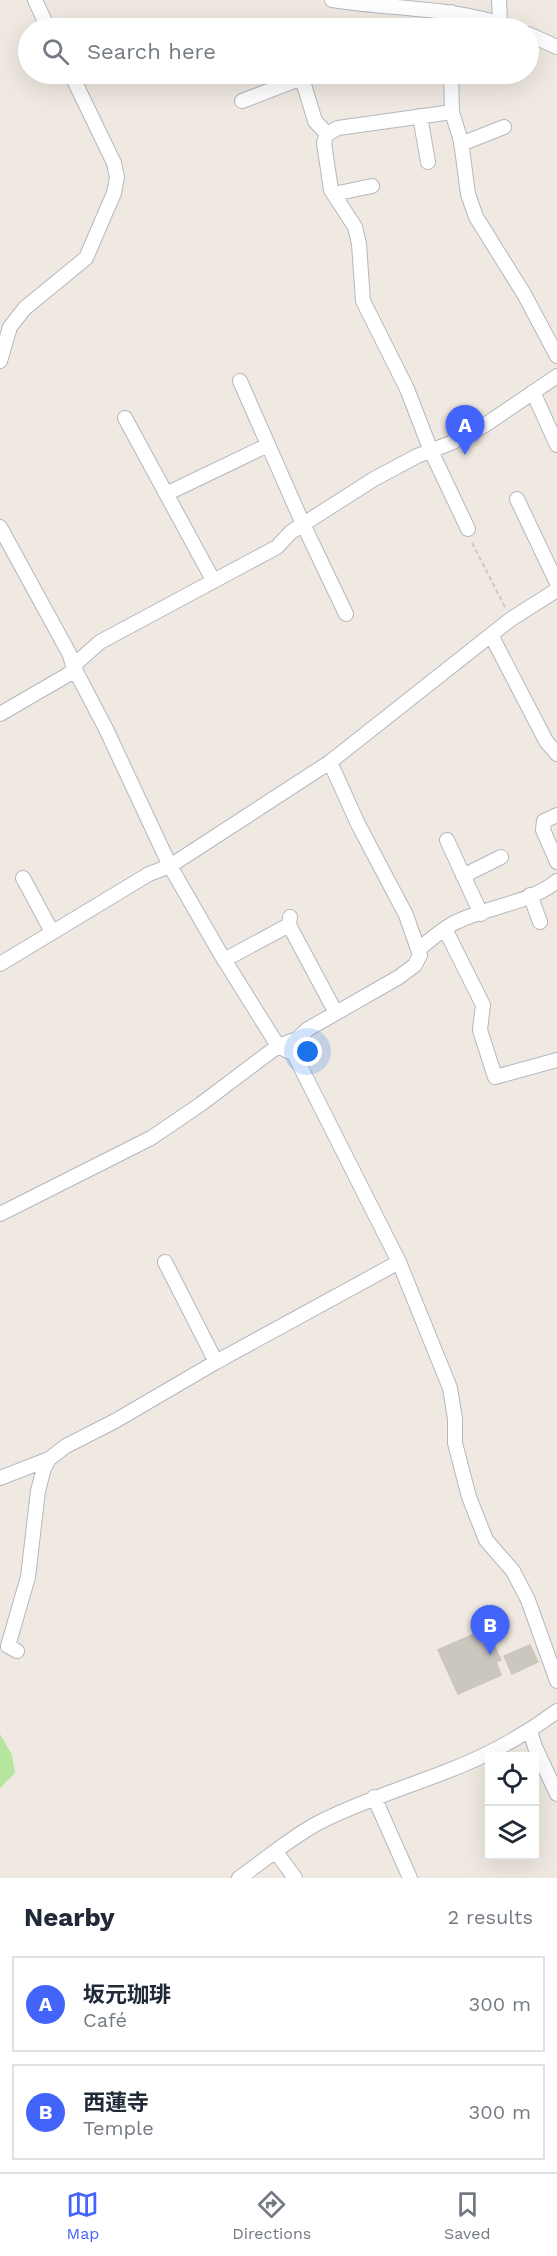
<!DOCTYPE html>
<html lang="en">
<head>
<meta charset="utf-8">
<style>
  body { margin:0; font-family:"Work Sans","Noto Sans JP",sans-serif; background:#f6f6f7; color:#1f2937 }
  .controls { position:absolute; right:18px; bottom:18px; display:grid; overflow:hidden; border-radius:0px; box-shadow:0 6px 24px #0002 }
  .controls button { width:54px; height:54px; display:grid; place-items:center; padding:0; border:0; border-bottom:2px solid #e0e1e3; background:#fff; color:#1f2937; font:30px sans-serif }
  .you { position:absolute; left:308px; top:1052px; width:21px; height:21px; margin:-15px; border:4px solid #fff; border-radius:50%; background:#1a73e8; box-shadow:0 0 0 9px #1a73e833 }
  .badge { display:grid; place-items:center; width:39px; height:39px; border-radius:50%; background:#4264fb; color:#fff; font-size:20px; font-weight:700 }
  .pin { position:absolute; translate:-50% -50px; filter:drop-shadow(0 2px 3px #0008) }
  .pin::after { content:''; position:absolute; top:32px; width:21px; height:18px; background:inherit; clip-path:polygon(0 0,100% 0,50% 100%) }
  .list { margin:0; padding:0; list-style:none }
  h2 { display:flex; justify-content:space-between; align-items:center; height:78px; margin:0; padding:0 24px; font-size:26px }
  h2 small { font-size:20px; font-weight:400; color:#747a83 }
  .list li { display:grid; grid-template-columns:39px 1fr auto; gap:18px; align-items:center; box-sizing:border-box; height:96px; margin:0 12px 12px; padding:0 12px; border:2px solid #e0e1e3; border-radius:0px }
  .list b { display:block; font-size:22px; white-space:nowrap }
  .list p { margin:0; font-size:20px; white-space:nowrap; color:#747a83 }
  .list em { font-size:20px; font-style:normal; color:#747a83 }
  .icon { flex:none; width:33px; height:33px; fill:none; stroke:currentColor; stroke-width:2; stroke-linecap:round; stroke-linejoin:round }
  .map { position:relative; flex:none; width:557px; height:1878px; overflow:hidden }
  .search { position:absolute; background:#fff; box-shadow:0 6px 24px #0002; left:18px; right:18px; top:18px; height:66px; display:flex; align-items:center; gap:15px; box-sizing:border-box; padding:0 21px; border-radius:33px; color:#747a83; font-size:22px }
  .sheet { height:294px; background:#fff }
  nav { display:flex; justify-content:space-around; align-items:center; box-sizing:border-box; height:84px; border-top:2px solid #e0e1e3; background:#fff; font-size:16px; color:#747a83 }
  nav a { display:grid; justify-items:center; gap:3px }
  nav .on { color:#4264fb }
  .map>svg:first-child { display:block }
  .green { fill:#b6e59e }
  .building { fill:#cbc7bf; stroke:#cbc5ba; stroke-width:1.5 }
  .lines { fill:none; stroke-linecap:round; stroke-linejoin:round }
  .minor-casing { stroke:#b4b7c1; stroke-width:16 }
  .path { stroke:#c9c9c9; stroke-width:2; stroke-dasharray:4.5 3; stroke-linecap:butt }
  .minor { stroke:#fff; stroke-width:14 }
</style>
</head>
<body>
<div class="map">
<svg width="557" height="1878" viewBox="0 0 557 1878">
  <rect width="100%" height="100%" fill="#efe9e1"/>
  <path class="green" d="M0,1734L12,1755L15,1773L0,1788Z"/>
  <path class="building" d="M481,1631L486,1641L491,1639L501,1660L496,1662L501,1675L458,1694L438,1650Z
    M530,1645L538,1662L512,1674L504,1656Z"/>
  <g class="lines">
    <g class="minor-casing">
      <path id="minor" d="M35,0L48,28
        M332,0C396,10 452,6 514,28
        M499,0L500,23
        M451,28V12
        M528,34L557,47
        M451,74L452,112L461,141L468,194L476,217L524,294L557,356
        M242,101L302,78L315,121L327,134
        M452,112L338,128L327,134L324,143L331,190L355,227L359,244L363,301L407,389L431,451L468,529
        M420,116L428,162
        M461,144L504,127
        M334,194L372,186
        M0,361L10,327L25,308L86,258L114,193L117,177L114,163L71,74
        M240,381L303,524L346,614
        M533,392L557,445
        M125,418L213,580
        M166,494L268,445
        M517,499L557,583
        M0,527L70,655L73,666L106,729L170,866L220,953L278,1046L294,1054L399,1262L450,1388L455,1419V1443L469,1497L486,1540L513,1571L528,1600L557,1681
        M491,635L546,741L557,754
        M73,666L100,642L277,547L291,532L374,479L417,456L451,443L485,425L557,376
        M0,714L76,670
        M557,815L544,821L543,830L557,862
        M447,840L481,914
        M463,876L501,857
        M23,878L52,932
        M530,895L540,922
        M289,925L336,1013
        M445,929L483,1005L480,1030L495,1077L557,1060
        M418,950C430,940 442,929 456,922C487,907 530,903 557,881
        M224,960L289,925L290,917
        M0,964L149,874L170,866L330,762L511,619L557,590
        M0,1214L151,1138L201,1104L278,1046L297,1039L308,1029L399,977L415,965L420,955L406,915L358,824L330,762
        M165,1262L216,1362
        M0,1478L49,1459
        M17,1651L8,1646L28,1577L38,1491L44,1468L49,1459L66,1446L115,1421L216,1362L399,1262
        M530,1731L535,1747L557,1794
        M374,1797L410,1878
        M276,1852L295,1878
        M239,1878C265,1860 295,1834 322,1821C362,1801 404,1788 445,1772C485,1757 522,1737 557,1711"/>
    </g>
    <path class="path" d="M472,543L505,607"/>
    <use href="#minor" class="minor"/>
  </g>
</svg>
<div class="controls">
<button><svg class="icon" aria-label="locate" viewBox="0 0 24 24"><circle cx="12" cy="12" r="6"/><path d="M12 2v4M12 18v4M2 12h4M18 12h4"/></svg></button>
<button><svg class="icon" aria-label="layers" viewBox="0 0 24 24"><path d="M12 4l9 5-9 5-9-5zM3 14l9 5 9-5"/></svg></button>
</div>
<div class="you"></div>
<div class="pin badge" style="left:465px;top:455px">A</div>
<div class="pin badge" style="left:490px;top:1655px">B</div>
<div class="search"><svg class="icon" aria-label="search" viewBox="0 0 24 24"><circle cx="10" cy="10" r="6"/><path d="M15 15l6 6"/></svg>Search here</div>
</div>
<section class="sheet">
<h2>Nearby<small>2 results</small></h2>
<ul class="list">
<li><span class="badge">A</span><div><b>坂元珈琲</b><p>Café</p></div><em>300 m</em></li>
<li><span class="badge">B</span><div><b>西蓮寺</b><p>Temple</p></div><em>300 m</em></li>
</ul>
</section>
<nav>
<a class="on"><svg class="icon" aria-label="map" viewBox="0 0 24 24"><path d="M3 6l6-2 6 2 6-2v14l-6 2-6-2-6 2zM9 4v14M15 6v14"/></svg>Map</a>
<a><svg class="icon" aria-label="directions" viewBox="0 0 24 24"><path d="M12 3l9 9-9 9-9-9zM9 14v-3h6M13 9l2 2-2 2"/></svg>Directions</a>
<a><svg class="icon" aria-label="saved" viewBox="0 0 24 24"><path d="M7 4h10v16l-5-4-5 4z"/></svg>Saved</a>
</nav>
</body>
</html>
